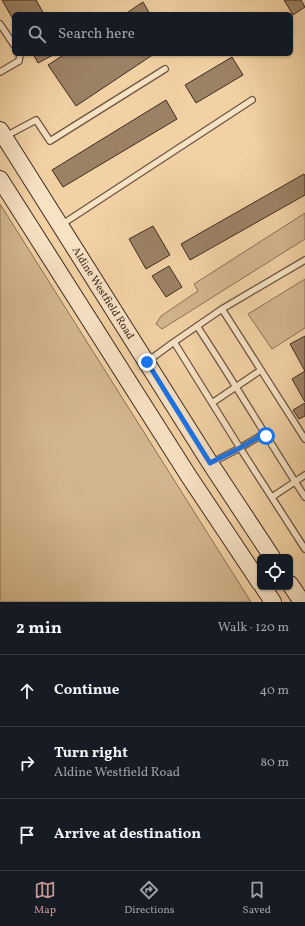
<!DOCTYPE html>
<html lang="en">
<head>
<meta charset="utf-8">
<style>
  body { margin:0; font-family:Vollkorn,serif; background:#20242c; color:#f1f3f6 }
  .controls { position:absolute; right:12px; bottom:12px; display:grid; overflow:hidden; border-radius:6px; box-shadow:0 1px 3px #0004 }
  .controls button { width:36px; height:36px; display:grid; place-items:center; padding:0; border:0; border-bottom:1px solid #363941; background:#171b24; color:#f1f3f6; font:20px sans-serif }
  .stop { position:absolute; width:12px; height:12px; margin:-9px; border:3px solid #1a73e8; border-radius:50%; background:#fff }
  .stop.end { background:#1a73e8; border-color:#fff; box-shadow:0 1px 4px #0008 }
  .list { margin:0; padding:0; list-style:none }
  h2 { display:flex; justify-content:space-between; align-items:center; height:52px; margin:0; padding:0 16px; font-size:17px }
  h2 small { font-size:13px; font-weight:400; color:#9ea1a6 }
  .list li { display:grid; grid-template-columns:26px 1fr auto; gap:12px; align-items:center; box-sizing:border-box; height:72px; padding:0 16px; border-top:1px solid #363941 }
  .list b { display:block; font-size:15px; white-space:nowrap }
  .list p { margin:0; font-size:13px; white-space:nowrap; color:#9ea1a6 }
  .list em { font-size:13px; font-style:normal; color:#9ea1a6 }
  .icon { flex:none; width:22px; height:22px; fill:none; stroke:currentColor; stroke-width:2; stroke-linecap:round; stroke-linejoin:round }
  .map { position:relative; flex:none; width:305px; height:602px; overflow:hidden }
  .search { position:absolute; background:#171b24; box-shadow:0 1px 3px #0004; left:12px; right:12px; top:12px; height:44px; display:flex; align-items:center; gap:10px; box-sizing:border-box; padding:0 14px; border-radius:6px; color:#9ea1a6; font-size:15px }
  .sheet { height:268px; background:#171b24 }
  nav { display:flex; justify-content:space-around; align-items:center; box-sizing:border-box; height:56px; border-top:1px solid #363941; background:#171b24; font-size:11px; color:#9ea1a6 }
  nav a { display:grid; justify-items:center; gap:2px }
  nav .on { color:#c59692 }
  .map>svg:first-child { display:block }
  .green { fill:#d4b68e; stroke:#8a7157 }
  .building { fill:#9c8265; stroke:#3f2c20 }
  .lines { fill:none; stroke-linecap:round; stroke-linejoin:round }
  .lane-casing { stroke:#6c5641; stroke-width:8 }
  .secondary-casing { stroke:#3f2c20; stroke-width:18 }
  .lane { stroke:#f7e2c4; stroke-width:5.5 }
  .secondary { stroke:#f7e2c4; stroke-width:16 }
  .route { stroke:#1a73e8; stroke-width:5 }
  .labels { text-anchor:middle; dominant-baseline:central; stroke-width:3; stroke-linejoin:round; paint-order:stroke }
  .street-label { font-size:11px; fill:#3f2c20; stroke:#f7e2c4 }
</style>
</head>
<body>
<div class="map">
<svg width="305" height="602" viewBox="0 0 305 602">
  <rect width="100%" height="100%" fill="#f2d2a5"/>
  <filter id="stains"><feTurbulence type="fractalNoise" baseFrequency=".005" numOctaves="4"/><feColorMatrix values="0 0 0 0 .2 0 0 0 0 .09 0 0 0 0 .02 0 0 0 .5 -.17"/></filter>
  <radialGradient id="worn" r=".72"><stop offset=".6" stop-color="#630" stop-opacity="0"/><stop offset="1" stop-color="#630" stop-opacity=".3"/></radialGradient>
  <path class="green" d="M0,204L251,602H0Z
    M305,213V239L162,329L156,324L161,316L198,291L194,284Z
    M305,279V328L272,349L248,314Z"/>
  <path class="building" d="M2,0H36L44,14H14V21Z
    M284,0H301L305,7L293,15Z
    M143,2L150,14H125Z
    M33,54H55L38,63Z
    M65,54H154L76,106L48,65Z
    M232,57L243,75L196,103L185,85Z
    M166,100L177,119L63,187L52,170Z
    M304,174L305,176V195L190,260L181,244Z
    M153,226L170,255L146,269L129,239Z
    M169,266L182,287L166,297L152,276Z
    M305,336V371L290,344Z
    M305,371V402L292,379Z
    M305,403V416L299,419L293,410Z"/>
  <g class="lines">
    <g class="lane-casing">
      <path id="lane" d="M0,24L14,45
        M0,72L19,61L20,54
        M6,136L36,120L50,141L165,69
        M61,225L252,100
        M222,309L305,260
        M197,326C234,382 268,440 305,497
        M174,342L222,309L305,439
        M148,361L174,342L240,448L211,463
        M212,403L261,370
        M265,433L240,448L305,549
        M272,497L305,475"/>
    </g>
    <g class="secondary-casing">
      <g id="secondary">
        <path id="s1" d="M0,130L210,463L272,557"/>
        <path d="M0,179L188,475L260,583"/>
        <path d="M290,584L302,602"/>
        <path d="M263,587L273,602"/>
      </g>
    </g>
    <use href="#lane" class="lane"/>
    <use href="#secondary" class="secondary"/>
  </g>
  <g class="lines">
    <path class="route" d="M147,362L210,463L240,448L265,433L266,436"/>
  </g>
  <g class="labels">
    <g class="street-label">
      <text stroke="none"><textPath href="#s1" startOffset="193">Aldine Westfield Road</textPath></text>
    </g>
  </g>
  <rect width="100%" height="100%" filter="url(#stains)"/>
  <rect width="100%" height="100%" fill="url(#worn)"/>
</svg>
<div class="controls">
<button><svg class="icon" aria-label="locate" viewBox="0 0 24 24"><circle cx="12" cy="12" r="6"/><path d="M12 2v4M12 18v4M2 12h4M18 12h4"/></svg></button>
</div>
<div class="stop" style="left:266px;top:436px"></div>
<div class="stop end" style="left:147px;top:362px"></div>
<div class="search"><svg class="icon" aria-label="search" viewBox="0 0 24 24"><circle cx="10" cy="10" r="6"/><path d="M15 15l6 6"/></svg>Search here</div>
</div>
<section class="sheet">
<h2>2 min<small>Walk · 120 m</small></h2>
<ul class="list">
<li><svg class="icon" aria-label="ahead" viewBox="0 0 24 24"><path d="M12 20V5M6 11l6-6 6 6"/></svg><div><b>Continue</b></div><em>40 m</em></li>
<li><svg class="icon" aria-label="right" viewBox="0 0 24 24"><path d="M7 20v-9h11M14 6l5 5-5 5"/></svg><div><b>Turn right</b><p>Aldine Westfield Road</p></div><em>80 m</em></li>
<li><svg class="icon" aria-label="arrive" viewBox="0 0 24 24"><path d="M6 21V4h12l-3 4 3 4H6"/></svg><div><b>Arrive at destination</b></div></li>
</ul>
</section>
<nav>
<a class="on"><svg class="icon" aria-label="map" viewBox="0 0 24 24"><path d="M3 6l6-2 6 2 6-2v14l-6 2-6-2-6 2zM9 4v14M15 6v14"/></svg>Map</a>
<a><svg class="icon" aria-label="directions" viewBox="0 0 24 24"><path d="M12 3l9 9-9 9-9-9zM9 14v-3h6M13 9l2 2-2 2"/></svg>Directions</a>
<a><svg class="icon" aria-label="saved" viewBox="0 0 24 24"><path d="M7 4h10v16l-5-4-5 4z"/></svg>Saved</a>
</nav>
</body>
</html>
